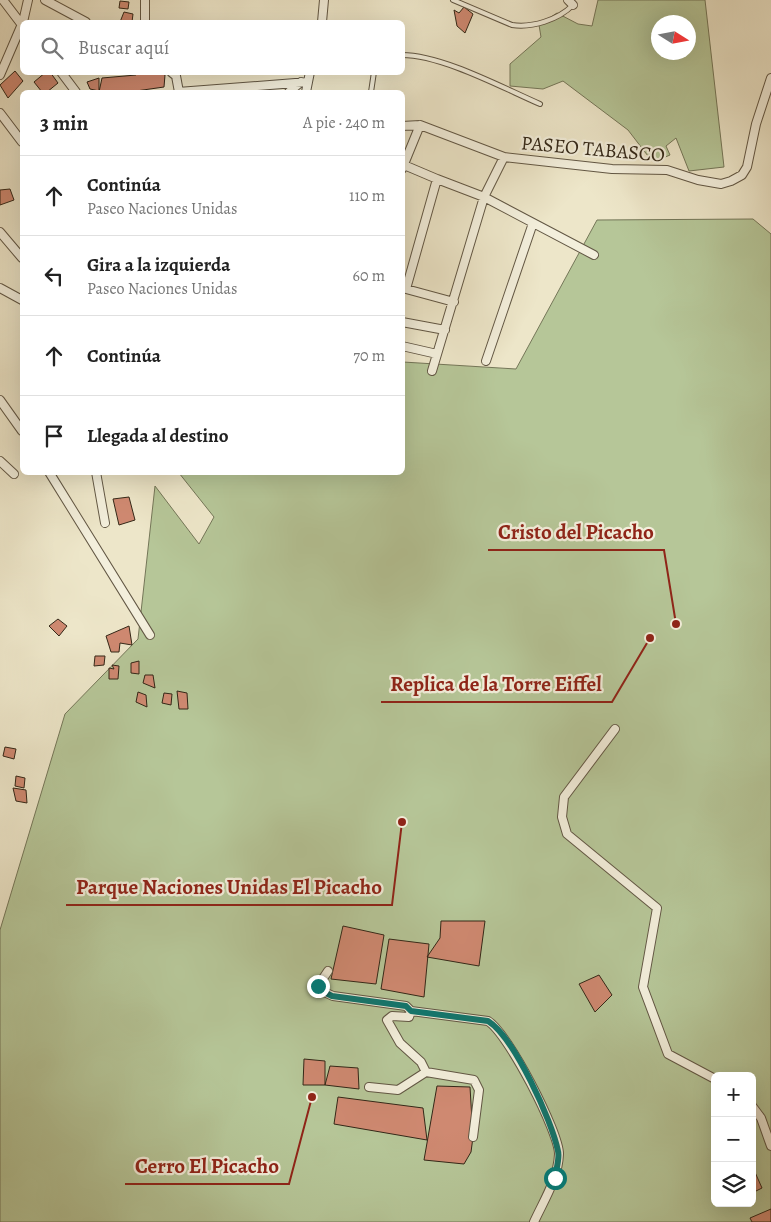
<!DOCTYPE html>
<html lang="es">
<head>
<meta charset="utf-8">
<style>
  body { margin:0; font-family:Alegreya,serif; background:#f6f6f6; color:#222 }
  .controls { position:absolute; right:15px; bottom:15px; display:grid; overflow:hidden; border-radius:8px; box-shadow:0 5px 20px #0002 }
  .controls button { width:45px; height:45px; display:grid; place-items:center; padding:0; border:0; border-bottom:1px solid #e0e0e0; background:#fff; color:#222; font:25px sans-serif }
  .compass { position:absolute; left:651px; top:15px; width:45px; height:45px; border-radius:50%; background:#fff; box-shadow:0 5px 20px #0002; rotate:101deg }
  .stop { position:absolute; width:15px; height:15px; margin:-11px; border:4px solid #0f766e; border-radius:50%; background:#fff }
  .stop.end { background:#0f766e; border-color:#fff; box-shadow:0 1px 5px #0008 }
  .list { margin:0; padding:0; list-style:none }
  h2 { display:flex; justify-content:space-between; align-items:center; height:65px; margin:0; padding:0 20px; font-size:21px }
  h2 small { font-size:16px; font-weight:400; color:#767676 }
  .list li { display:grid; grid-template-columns:32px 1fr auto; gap:15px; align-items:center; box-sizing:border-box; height:80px; padding:0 20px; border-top:1px solid #e0e0e0 }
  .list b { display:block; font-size:19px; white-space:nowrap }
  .list p { margin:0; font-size:16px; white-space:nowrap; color:#767676 }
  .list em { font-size:16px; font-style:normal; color:#767676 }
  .icon { flex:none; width:28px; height:28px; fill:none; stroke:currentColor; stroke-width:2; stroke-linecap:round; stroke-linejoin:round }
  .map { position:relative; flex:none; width:771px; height:1222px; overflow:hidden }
  .search { position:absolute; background:#fff; box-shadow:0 5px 20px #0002; left:20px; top:20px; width:385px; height:55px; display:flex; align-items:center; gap:12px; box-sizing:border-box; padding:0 18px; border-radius:8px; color:#767676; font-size:19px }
  .panel { position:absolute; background:#fff; box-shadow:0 5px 20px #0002; left:20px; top:90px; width:385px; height:385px; border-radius:8px }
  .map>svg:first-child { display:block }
  .green { fill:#b6c698; stroke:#747658; fill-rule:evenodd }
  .building { fill:#cf8971; stroke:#332717 }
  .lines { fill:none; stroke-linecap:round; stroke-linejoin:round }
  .service-casing { stroke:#625744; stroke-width:6 }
  .minor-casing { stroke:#625744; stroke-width:10 }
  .service { stroke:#f3efdc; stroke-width:4 }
  .minor { stroke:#f3efdc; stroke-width:8 }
  .route { stroke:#0f766e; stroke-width:6 }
  .labels { text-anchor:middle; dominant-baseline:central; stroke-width:4.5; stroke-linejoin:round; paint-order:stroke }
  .street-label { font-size:20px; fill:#332717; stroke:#f3efdc }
  .leader { fill:none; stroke:#8f2418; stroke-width:2 }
  .callout-dot { fill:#8f2418; stroke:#f3efdc; stroke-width:2 }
  .callout-label { font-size:21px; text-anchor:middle; font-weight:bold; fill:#8f2418; stroke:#f3efdc; stroke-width:4.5; stroke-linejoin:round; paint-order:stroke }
</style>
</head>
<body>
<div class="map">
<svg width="771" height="1222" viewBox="0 0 771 1222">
  <rect width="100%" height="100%" fill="#ede6c9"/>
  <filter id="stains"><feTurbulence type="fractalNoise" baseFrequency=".004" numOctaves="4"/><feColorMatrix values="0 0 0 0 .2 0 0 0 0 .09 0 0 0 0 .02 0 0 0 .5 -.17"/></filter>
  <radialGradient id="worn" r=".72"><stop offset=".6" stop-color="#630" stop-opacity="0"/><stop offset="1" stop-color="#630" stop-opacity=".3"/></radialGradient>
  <path class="green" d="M598,0H705L724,167L689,171L676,138L666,146L670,155L656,161L648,156L628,130L563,81L543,89L510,86V64L541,37L539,25L557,13L578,24L592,26ZM658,22H688V52H658Z
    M753,219L771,234V1222H0V930L65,714L138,639L155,486L199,544L214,517L179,473L402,472L403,362L516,369L597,220ZM715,1076H752V1203H715Z"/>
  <path class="building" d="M120,1L129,2L128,9L119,8Z
    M464,7L473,14L465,33L457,26L454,10L459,13Z
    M124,12L133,14L132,22H120Z
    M15,71L23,81L8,98L0,85Z
    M46,72H50L58,83L47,92H42L34,82Z
    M137,72H160L165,75L164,87L129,92H99L102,78L136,75Z
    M99,78V91L90,89L87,82Z
    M10,189L14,200L0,205V190Z
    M129,497L135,520L119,525L113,499Z
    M58,619L67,626L59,636L49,626Z
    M129,626L132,645L120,643L119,652H111L106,636Z
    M95,656H105L104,665L94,666Z
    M139,661V674L131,673V663Z
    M112,665L119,666L118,679H109V668L114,669Z
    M145,675H153L155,688L143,683Z
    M177,691L187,693L188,709H179Z
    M138,692L146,695L147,707L136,702Z
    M164,693L172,694L171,705L162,703Z
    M5,747L16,749L14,759L3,756Z
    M16,776L25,778L24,788L15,786Z
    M13,788L26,790L27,803L16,801Z
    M441,921H485L479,966L427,957L440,938Z
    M343,926L384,935L376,984L331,979Z
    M389,939L429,944L424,997L381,989Z
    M599,975L612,995L595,1012L579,984Z
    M304,1059L325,1061V1085H303Z
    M330,1066L358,1068L359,1089L325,1085Z
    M437,1086L470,1087L473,1137L471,1152L464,1164L424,1160Z
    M338,1097L423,1108L427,1140L334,1124Z
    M754,1170L762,1188L752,1193V1171Z
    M771,1209V1222H752L750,1218Z"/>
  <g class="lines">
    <g class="service-casing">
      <path id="service" d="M453,0L512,25C532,28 558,20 573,5
        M402,55C442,55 503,88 540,104
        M371,92L374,72"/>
    </g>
    <g class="minor-casing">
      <path id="minor" d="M3,0L22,25
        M45,0L86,22
        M145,0V22
        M568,0L573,5
        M23,22L28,0
        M322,22L324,0
        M61,72L76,92
        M171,72L176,76L179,92
        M0,75L22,24
        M178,92L308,82
        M289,92L301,82
        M306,92L310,72
        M0,113L22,142
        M402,126L420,125L504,157L612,169L667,170L698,180L721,184L731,181L742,175L747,167L756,124L771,78
        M404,165L437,179
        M402,169L420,125
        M0,232L22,258
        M0,288L22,300
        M454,302L406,289L437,179L484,197L594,255
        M402,322L445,330
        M402,346L437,354
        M486,361L533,223
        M432,371L484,197L504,157
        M0,400L22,431
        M0,461L14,474
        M49,472L150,635
        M96,472L105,523
        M615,729L564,797L562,817L567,834L657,908L643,987L668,1054L715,1079
        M328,971L318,986L322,991L333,996L406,1006L411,1011L409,1017L392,1016L387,1020L400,1043L421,1062L426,1072
        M411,1011L488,1021C508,1033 559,1132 559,1154C558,1179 544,1200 534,1222
        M369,1087L398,1090L426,1072L474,1080L479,1090L473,1137
        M752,1106L761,1118L771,1146"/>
    </g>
    <use href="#service" class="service"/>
    <use href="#minor" class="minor"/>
  </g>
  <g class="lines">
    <path class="route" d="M318,986L322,991L332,996L406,1006L411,1011L488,1021C514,1037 552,1121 558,1151C560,1158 556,1169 555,1178"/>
  </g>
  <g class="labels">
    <g class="street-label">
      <text transform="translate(593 149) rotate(5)">PASEO TABASCO</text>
    </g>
  </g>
  <path class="leader" d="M676 624L664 550H488M650 638L612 702H381M402 822L392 905H66M312 1097L289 1184H125"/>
  <g class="callout-dot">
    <circle cx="676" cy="624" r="5"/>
    <circle cx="650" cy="638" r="5"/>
    <circle cx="402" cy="822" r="5"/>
    <circle cx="312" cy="1097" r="5"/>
  </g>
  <g class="callout-label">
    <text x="576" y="539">Cristo del Picacho</text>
    <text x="496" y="691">Replica de la Torre Eiffel</text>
    <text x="229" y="894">Parque Naciones Unidas El Picacho</text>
    <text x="207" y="1173">Cerro El Picacho</text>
  </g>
  <rect width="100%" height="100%" filter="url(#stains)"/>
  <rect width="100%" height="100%" fill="url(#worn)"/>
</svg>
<div class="controls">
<button>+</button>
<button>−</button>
<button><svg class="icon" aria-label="layers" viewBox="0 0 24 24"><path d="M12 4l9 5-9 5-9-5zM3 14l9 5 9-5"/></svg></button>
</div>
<svg class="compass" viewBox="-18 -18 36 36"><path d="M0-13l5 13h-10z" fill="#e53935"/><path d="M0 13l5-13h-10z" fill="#767676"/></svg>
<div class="stop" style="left:555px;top:1178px"></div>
<div class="stop end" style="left:318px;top:986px"></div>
<div class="search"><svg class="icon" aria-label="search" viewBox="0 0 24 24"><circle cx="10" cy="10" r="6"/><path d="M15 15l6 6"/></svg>Buscar aquí</div>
<section class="panel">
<h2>3 min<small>A pie · 240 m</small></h2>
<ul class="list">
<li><svg class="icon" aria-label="ahead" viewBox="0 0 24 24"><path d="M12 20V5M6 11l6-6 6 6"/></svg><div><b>Continúa</b><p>Paseo Naciones Unidas</p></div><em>110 m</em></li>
<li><svg class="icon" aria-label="left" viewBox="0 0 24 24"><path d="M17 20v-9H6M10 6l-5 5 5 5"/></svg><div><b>Gira a la izquierda</b><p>Paseo Naciones Unidas</p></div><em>60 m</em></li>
<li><svg class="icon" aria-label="ahead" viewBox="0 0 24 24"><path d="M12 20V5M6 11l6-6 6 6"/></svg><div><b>Continúa</b></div><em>70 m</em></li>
<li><svg class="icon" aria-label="arrive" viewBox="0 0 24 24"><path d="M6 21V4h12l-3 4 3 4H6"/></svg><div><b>Llegada al destino</b></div></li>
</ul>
</section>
</div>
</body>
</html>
